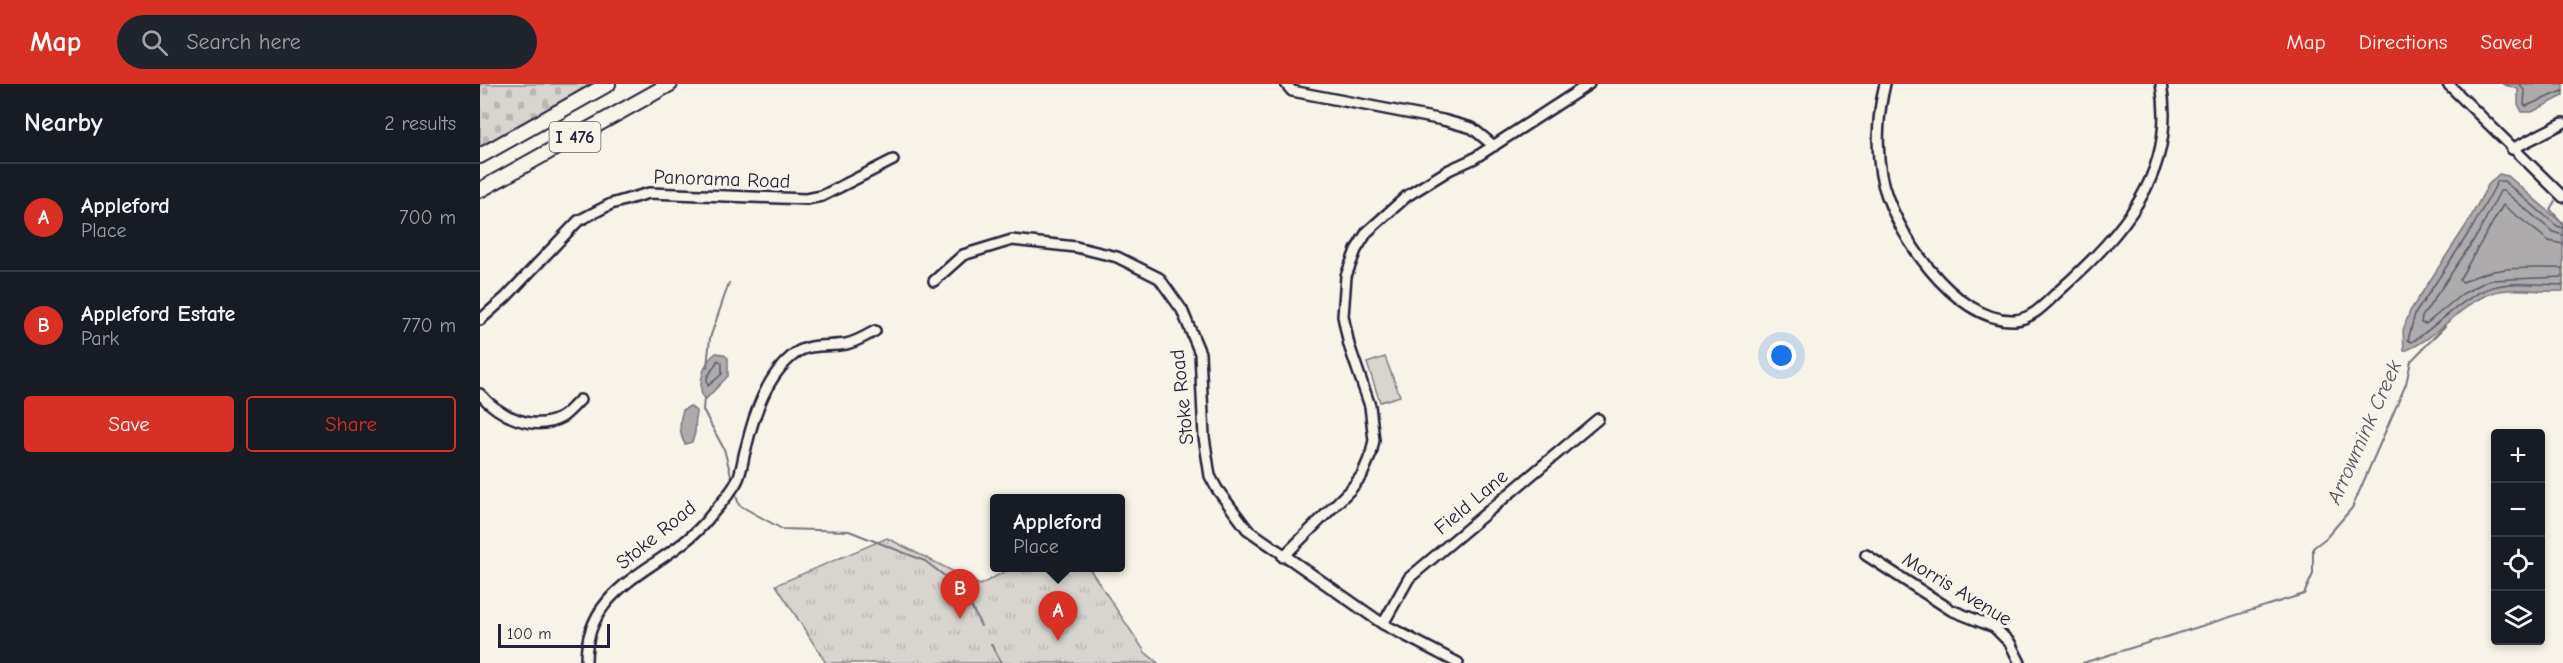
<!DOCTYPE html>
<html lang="en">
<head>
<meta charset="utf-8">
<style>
  body { margin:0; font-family:"Comic Neue",sans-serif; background:#20242c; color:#f1f3f6 }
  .controls { position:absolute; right:18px; bottom:18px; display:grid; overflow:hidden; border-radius:6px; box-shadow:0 3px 9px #0003 }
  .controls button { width:54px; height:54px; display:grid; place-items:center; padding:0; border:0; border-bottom:2px solid #363941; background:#171b24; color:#f1f3f6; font:30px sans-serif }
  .scale { position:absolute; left:18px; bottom:15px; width:112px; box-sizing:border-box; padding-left:6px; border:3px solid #22223b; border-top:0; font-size:16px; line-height:21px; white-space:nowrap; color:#22223b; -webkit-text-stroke:4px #f7f3e8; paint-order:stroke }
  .you { position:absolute; left:1302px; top:272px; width:21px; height:21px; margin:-15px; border:4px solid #fff; border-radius:50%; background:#1a73e8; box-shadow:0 0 0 9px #1a73e833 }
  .badge { display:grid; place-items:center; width:39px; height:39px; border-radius:50%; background:#d93025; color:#fff; font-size:20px; font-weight:700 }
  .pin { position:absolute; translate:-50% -50px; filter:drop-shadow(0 2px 3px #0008) }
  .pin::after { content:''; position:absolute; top:32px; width:21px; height:18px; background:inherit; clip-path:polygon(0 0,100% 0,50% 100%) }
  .popup { position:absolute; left:510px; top:410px; width:135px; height:78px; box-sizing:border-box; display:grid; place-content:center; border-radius:6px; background:#171b24; filter:drop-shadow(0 2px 4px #0005); font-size:20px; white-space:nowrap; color:#9ea1a6 }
  .popup b { font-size:22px; color:#f1f3f6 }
  .popup::after { content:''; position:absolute; left:50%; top:100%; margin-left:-12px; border:12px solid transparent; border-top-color:#171b24 }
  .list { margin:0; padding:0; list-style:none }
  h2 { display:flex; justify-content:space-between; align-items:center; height:78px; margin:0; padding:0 24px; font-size:26px }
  h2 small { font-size:20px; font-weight:400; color:#9ea1a6 }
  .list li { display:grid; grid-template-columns:39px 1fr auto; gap:18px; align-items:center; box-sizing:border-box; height:108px; padding:0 24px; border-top:2px solid #363941 }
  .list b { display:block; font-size:22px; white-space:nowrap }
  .list p { margin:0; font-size:20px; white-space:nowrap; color:#9ea1a6 }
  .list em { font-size:20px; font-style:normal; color:#9ea1a6 }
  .actions { display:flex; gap:12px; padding:18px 24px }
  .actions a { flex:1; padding:14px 0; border:2px solid #d93025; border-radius:6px; text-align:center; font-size:21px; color:#d93025 }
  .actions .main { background:#d93025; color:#fff }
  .icon { flex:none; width:33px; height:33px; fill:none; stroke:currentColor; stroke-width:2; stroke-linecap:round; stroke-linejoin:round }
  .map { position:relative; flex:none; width:2083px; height:579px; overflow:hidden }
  header { display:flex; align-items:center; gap:36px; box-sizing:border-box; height:84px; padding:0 30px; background:#d93025; color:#fff }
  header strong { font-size:28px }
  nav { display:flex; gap:33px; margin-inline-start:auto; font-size:21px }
  .search { width:420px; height:54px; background:#20242c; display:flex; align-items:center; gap:15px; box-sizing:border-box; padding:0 21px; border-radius:33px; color:#9ea1a6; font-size:22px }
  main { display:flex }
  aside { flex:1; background:#171b24 }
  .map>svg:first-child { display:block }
  .grass { fill:url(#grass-tufts); stroke:#7d7c85; stroke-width:1.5 }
  .cemetery { fill:url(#cemetery-stones); stroke:#7d7c85; stroke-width:1.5 }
  .pitch { fill:#d8d5cf; stroke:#7d7c85; stroke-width:1.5 }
  .water { fill:#aeabad; stroke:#76747f; stroke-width:1.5 }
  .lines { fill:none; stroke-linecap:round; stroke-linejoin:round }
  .shore { stroke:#5a5969; stroke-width:1.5 }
  .stream { stroke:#76747f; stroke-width:2 }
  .minor-casing { stroke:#22223b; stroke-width:14 }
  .highway-casing { stroke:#22223b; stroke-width:18 }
  .minor { stroke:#f7f3e8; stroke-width:9 }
  .highway { stroke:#f7f3e8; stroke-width:14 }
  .labels { text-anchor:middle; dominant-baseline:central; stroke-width:6; stroke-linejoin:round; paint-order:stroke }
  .shield { fill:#f7f3e8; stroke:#62616f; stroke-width:1.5 }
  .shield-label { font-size:18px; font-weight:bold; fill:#22223b }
  .street-label { font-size:20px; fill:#22223b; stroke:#f7f3e8 }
  .water-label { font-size:21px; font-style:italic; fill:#535263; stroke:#f7f3e8 }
</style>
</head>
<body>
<header>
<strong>Map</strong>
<div class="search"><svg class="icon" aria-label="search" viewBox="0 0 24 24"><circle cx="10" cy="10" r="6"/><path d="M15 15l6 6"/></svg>Search here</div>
<nav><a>Map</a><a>Directions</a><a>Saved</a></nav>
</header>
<main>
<aside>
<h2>Nearby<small>2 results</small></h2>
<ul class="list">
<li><span class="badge">A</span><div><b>Appleford</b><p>Place</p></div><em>700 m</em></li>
<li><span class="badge">B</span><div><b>Appleford Estate</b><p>Park</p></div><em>770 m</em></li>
</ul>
<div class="actions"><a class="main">Save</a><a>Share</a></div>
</aside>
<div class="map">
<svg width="2083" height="579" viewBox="0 0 2083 579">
  <defs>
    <pattern id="grass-tufts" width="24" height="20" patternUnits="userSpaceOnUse" patternTransform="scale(1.5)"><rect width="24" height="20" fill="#d8d5cf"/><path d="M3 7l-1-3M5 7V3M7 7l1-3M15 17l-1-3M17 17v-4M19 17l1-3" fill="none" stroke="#b9b7b3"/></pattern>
    <pattern id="cemetery-stones" width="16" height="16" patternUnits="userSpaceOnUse" patternTransform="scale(1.5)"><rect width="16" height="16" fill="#d8d5cf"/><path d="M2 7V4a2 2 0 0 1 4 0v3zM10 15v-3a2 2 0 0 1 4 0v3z" fill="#b9b7b3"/></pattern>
  </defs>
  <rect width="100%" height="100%" fill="#f7f3e8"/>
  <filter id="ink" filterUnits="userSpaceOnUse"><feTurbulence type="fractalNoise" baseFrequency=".0167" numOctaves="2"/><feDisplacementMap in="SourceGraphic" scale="12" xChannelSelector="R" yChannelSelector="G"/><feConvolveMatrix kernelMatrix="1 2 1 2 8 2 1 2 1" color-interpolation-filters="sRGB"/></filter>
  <g filter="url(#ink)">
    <path class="grass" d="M407,454L500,501L531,484H609L665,568L678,579H346L296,501Z"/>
    <path class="cemetery" d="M0,0H127L0,72Z"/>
    <path class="pitch" d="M905,273L920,312L900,318L887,279Z"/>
    <path class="water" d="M2022,0H2083V12L2052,28H2042L2038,20V5Z
      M2019,90L2028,92L2083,140V207C2061,209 2034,202 2012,209C1978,221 1957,256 1924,267L1923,246L1930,227L1987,140L2008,101Z
      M236,269L243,270L248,274V292L226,315L222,312C219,298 223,278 236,269Z
      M210,322L216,327L215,349L212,358L205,360C199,350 199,337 203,326Z"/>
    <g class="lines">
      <path class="shore" d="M2040,0L2045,8L2044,20L2046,22L2083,7
        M2083,144L2077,142L2024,97H2018L1992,144L1935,230L1928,256L1932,258C1957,242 1986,210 2013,203C2034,197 2061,201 2083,201
        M2083,151L2073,148L2024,107H2020L1999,148L1942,233L1941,239L1946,240L1982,210L2009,196L2083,193
        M2083,160L2069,157L2023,121L1979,196L1983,198C2016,180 2047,185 2083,184
        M238,276L242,279V290L228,302L227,294Z"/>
      <path class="stream" d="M2075,117L2070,125L2083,140
        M227,283L230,254L249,199
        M224,313L223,326L244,365L253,399
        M255,408L259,421L302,445L369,447L445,477L483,506L501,542
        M511,560L521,579
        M1603,579L1824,510L1833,490V464L1846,454L1872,424L1926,300L1931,277L1965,242"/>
      <g class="minor-casing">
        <path id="minor" d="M806,0L812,7L963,36L992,44L1014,62
          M1405,0C1398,28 1396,62 1401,91C1411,144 1474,239 1535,236C1553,235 1568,217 1580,206C1641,151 1698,89 1681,0
          M1968,0L2083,113
          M2032,65L2083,39
          M454,197L483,171L532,156L596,163L637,173L679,194L702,226L720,269L724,353L730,392L737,405L767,445L903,540L978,579
          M0,236L26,213L98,137L131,120L169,109L326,115L342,112L413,76
          M0,310C19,332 54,349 82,333C88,329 94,322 100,316
          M1386,471L1471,526L1514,543L1530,559L1540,579
          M803,473L871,405L882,391L891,370L894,356L890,322L869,261L863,232L866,192L876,166L887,148L927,112L969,86L993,75L1109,0
          M903,540L929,494L1118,335
          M106,579C105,497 187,486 228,435C237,423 252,409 258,395C262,386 263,373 266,364C274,330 287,290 316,269C330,259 350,263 366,260C376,258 386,252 395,247"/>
      </g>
      <g class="highway-casing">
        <path id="highway" d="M0,72L128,0
          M0,106L190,0"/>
      </g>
      <use href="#minor" class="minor"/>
      <use href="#highway" class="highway"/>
    </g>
  </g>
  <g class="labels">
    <rect class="shield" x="69.5" y="38" width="51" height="30" rx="4.5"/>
    <g class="shield-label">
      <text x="95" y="53">I 476</text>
    </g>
    <g class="street-label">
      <text transform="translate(242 95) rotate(2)">Panorama Road</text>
      <text transform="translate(702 313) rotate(-96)">Stoke Road</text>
      <text transform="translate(991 418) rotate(-40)">Field Lane</text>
      <text transform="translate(176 451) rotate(-39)">Stoke Road</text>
      <text transform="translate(1477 505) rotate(31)">Morris Avenue</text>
    </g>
    <g class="water-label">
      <text transform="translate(1884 348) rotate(-66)">Arrowmink Creek</text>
    </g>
  </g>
</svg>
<div class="controls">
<button>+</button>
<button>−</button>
<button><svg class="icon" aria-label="locate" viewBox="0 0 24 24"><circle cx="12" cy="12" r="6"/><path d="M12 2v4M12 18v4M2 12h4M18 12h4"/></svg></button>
<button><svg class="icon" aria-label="layers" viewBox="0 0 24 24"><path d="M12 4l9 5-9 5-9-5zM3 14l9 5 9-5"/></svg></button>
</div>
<div class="scale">100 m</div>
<div class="you"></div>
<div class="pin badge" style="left:578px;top:557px">A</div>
<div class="popup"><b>Appleford</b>Place</div>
<div class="pin badge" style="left:480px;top:535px">B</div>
</div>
</main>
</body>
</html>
